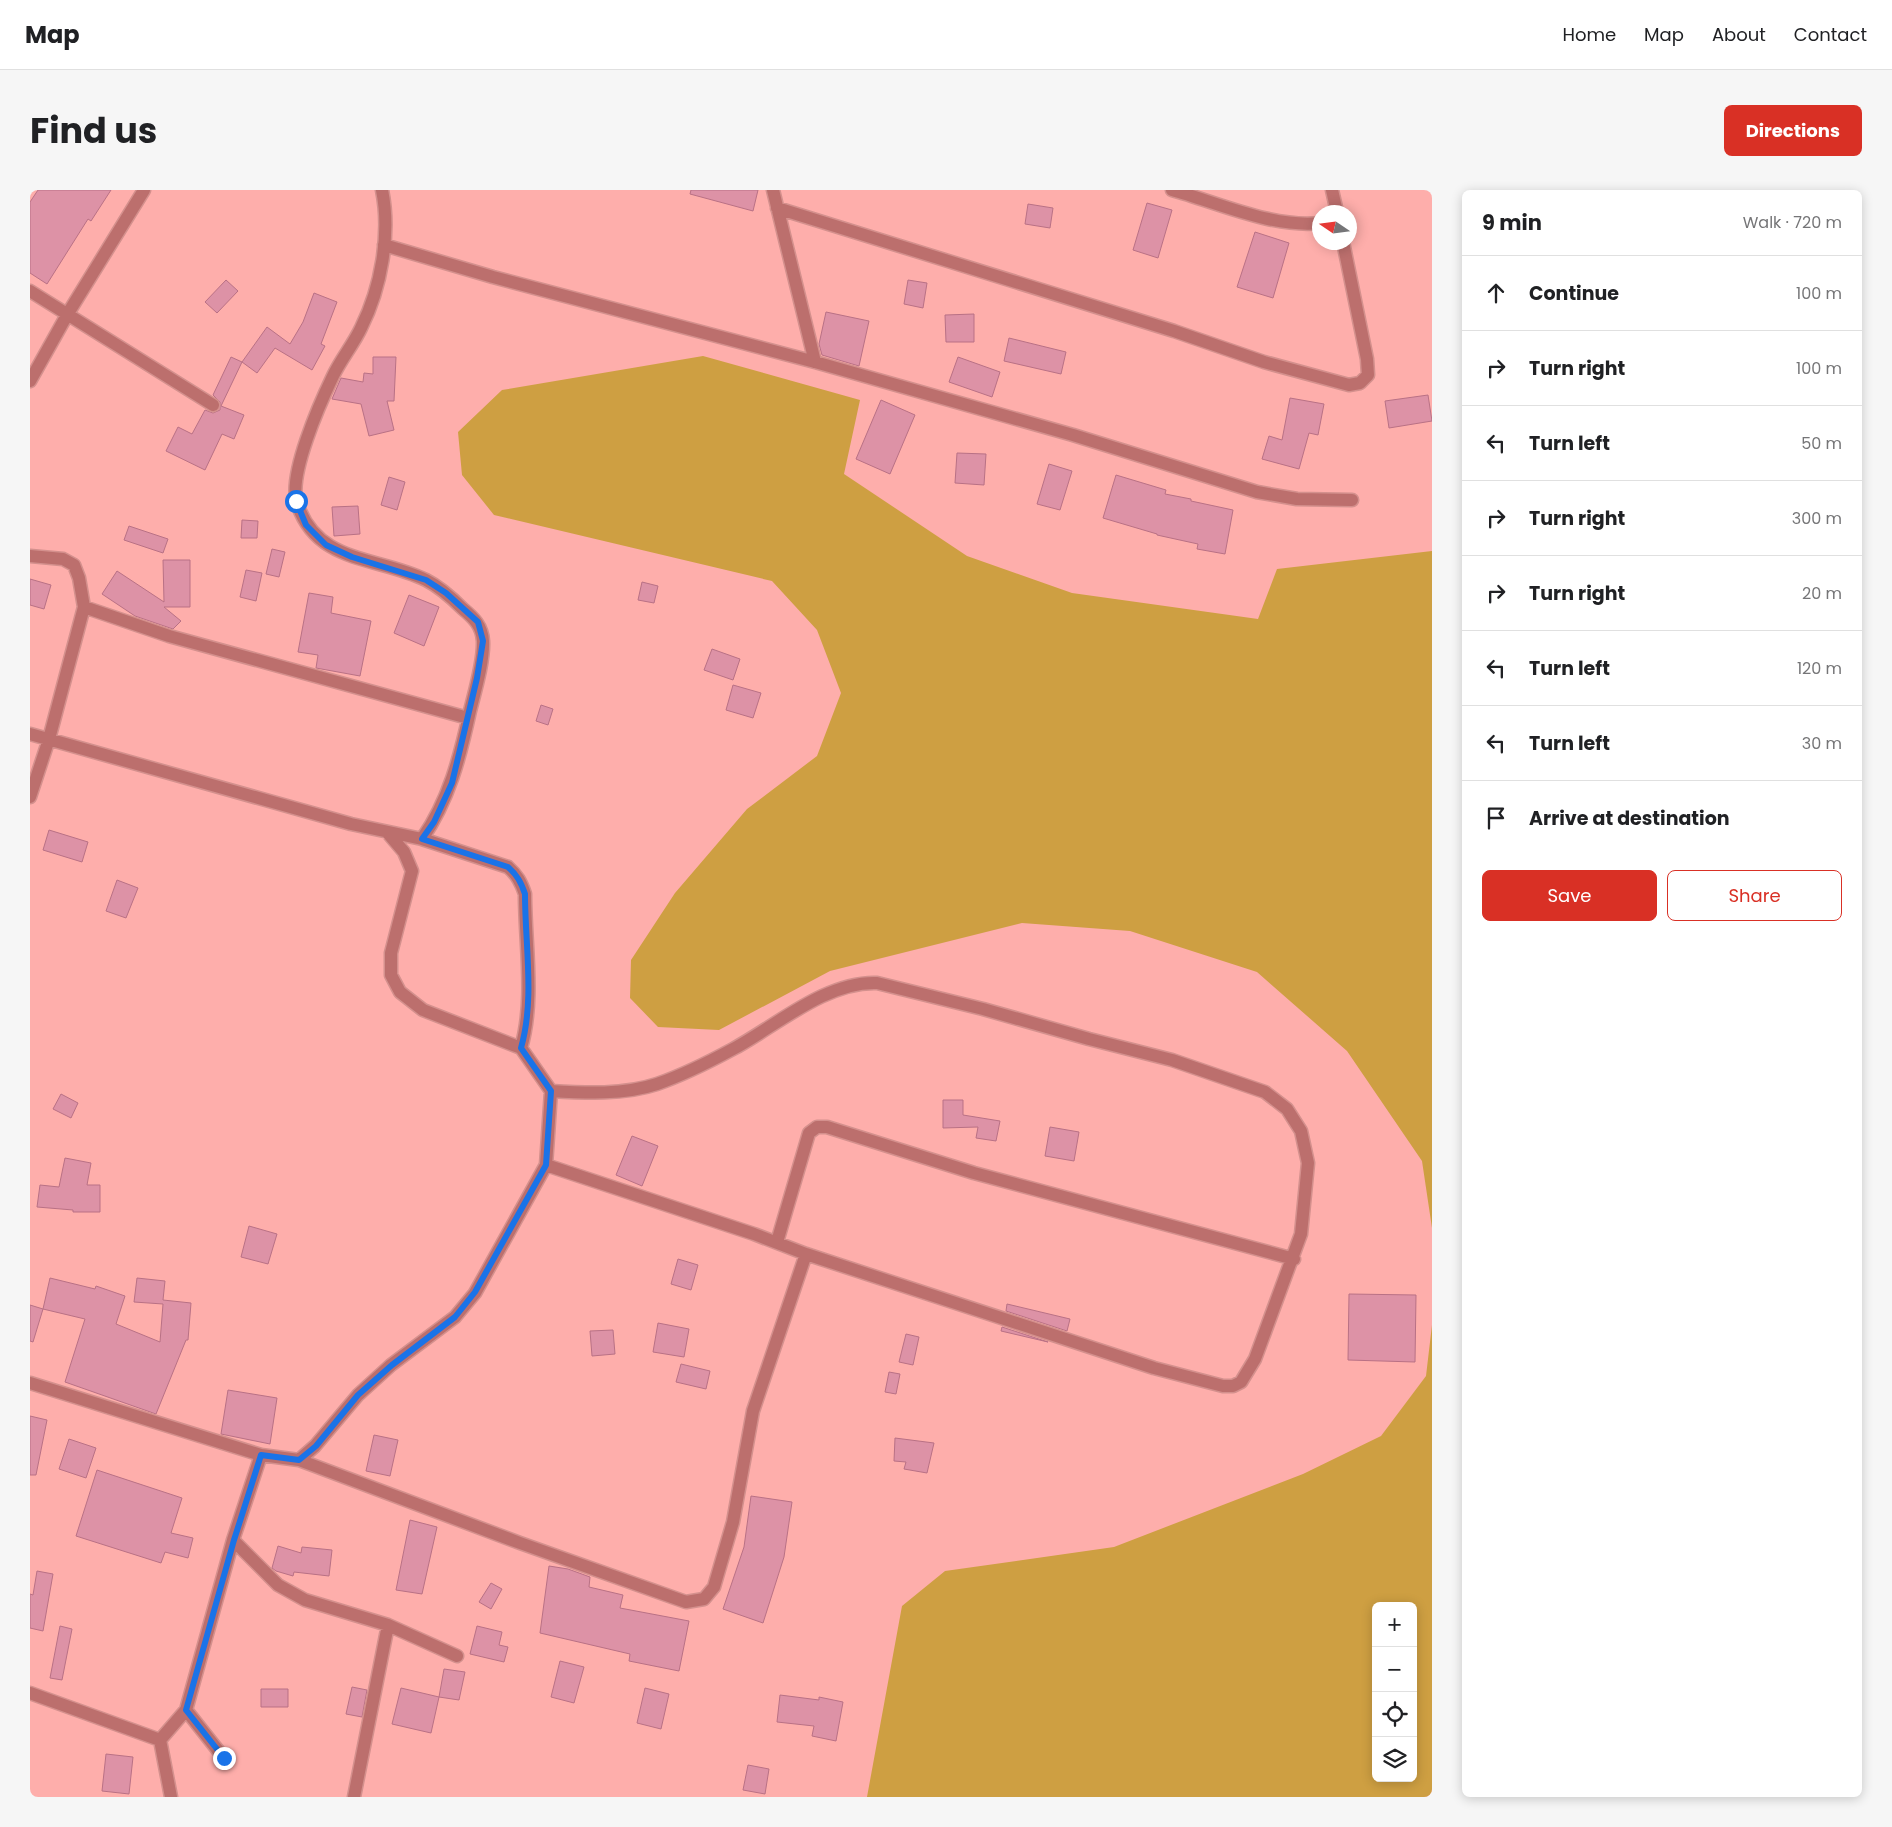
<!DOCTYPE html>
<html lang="en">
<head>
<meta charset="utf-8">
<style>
  body { margin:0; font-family:Poppins,sans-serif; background:#f6f6f6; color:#202124 }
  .controls { position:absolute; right:15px; bottom:15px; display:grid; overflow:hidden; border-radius:8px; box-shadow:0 2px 12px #0003 }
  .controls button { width:45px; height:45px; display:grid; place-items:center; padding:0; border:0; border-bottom:1px solid #e0e0e0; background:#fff; color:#202124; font:25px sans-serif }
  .compass { position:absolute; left:1282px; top:15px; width:45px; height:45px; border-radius:50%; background:#fff; box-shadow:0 2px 12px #0003; rotate:283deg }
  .stop { position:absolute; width:15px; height:15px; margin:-11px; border:4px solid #1a73e8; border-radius:50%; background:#fff }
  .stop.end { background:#1a73e8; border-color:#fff; box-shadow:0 1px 5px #0008 }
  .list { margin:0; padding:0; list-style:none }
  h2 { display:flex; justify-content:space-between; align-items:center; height:65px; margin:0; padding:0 20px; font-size:21px }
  h2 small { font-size:16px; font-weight:400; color:#757577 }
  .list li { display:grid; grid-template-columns:32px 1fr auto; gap:15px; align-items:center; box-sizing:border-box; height:75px; padding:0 20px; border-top:1px solid #e0e0e0 }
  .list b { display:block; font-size:19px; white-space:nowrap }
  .list em { font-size:16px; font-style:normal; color:#757577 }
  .actions { display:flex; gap:10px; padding:15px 20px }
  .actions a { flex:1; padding:11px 0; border:1px solid #d93025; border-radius:8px; text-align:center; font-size:18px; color:#d93025 }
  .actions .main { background:#d93025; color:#fff }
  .icon { flex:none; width:28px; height:28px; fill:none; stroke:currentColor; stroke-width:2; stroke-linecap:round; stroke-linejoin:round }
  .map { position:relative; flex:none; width:1402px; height:1607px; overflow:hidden; border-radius:8px }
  header { display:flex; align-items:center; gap:30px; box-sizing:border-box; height:70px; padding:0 25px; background:#fff; border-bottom:1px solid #e0e0e0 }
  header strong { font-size:24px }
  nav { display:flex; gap:28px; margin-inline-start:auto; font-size:18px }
  .intro { display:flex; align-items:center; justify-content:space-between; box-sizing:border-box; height:120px; padding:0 30px }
  h1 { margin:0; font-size:35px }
  .button { padding:12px 22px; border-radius:8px; background:#d93025; color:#fff; font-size:18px; font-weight:700 }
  main { display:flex; gap:30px; padding:0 30px }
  aside { flex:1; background:#fff; border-radius:8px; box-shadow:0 2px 12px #0003 }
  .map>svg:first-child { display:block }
  .green { fill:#ce9f42; fill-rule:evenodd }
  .building { fill:#dd92a6; stroke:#b97185 }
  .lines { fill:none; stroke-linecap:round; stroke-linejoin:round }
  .minor-casing { stroke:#d4908d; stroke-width:15 }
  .minor { stroke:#bc6f6d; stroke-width:12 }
  .route { stroke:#1a73e8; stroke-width:6 }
</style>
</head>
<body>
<header>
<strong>Map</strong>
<nav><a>Home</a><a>Map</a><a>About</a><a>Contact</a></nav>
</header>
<div class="intro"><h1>Find us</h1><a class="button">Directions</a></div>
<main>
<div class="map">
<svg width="1402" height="1607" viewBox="0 0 1402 1607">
  <rect width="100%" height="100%" fill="#feaeab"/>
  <path class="green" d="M673,166L830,210L814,284L937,366L1042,403L1228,429L1247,379L1402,361V1038L1392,971L1317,861L1227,782L1100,741L992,733L800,781L689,840L628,837L600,808L601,770L645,703L717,619L787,566L811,503L787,440L742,391L464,325L432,285L428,242L472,200Z
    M1402,1135V1607H837L872,1416L915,1381L1084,1357L1273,1284L1351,1246L1396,1186ZM1346,1416H1383V1588H1346Z"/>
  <path class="building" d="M8,0H81L61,31L58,29L17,94L0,83V12Z
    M661,0H728L723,21L660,4Z
    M1117,13L1142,20L1128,68L1103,60Z
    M998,14L1023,18L1020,38L995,34Z
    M1225,42L1259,53L1243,108L1207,97Z
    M196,90L208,101L187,123L175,112Z
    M878,90L897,93L893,118L874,114Z
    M284,103L307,112L291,154L295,156L282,180L245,158L227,183L212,172L237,137L260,154L273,132Z
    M796,122L839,131L829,176L792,165L789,154Z
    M944,124V152H916L915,125Z
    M979,148L1036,162L1031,184L974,171Z
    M201,167L212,172L191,216L214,225L204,249L192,244L175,280L136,261L148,237L162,244L175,220L183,223L190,220V212L183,205Z
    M343,167H366L364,211H357L364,240L339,246L331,214L302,209L311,188L333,192L334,183L343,184Z
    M928,167L970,182L962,207L919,192Z
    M1398,205L1402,231L1359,238L1355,211Z
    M1260,208L1294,214L1288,245L1279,243L1269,279L1232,269L1239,246L1252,250Z
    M851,210L885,225L860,284L826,269Z
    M927,263L956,264L954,295L925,293Z
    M1019,274L1042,281L1030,320L1007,314Z
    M1086,285L1136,300L1135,304L1161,309V311L1203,320L1195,364L1167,359L1168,354L1127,345V344L1073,328Z
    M359,287L375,292L367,320L351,315Z
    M328,316L330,344L304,346L302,317Z
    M212,330L228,331L227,348H211Z
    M99,336L138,349L133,363L94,350Z
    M242,359L255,362L249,387L236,384Z
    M133,370H160V417H134L151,431L143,439L105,426L72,404L87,381L134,412Z
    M216,380L232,383L226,411L210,407Z
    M0,389L21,395L14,419L0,415Z
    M612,392L628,396L624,413L608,410Z
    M279,403L303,407L301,423L341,431L330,486L286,478L288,465L268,462Z
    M379,405L409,417L394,456L364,443Z
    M682,459L710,469L703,490L674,480Z
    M703,495L731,503L723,528L696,520Z
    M511,515L523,519L518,535L506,531Z
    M19,640L58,652L52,672L13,660Z
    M87,690L108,698L96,728L76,721Z
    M31,904L48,913L41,928L23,919Z
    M913,910H933V925L970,931L966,951L946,948L948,937L913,938Z
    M1020,937L1049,942L1044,971L1015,966Z
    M602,946L628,956L612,996L586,985Z
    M35,968L61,973L57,995H70V1022H43V1020L7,1017L10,995L29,997Z
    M219,1036L247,1044L238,1074L211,1067Z
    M648,1069L668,1075L661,1100L641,1094Z
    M20,1088L65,1099L66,1096L95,1106L86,1134L130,1152L133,1114L104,1112L107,1088L135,1091L133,1110L161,1113L158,1150H156L126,1224L35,1192L55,1129L13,1119Z
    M1319,1104L1386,1105L1385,1172L1318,1170Z
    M977,1114L1040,1129L1037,1141L976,1121Z
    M0,1115L13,1119L3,1152L0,1151Z
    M628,1133L659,1139L654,1167L623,1162Z
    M972,1137L1018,1152L971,1141Z
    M583,1140L585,1164L562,1166L560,1141Z
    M876,1144L889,1147L883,1175L869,1172Z
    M651,1174L680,1181L676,1199L646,1192Z
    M859,1182L870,1184L866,1204L855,1202Z
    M198,1200L247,1208L240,1254L191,1244Z
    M0,1226L17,1230L6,1285H0Z
    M344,1245L368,1250L360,1286L336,1281Z
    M865,1248L904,1253L897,1283L874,1279L876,1272L864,1271Z
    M39,1249L66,1258L56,1288L29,1279Z
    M67,1280L152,1308L141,1343L163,1348L158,1368L135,1362L131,1373L46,1346Z
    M721,1306L762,1312L754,1367L733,1433L693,1419L714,1357Z
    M380,1330L407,1337L392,1404L366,1400Z
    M248,1356L271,1363L272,1357L302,1360L299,1386L264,1382L263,1386L246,1381L242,1378Z
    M519,1376L538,1379L560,1387L559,1397L593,1405L590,1418L659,1431L649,1481L599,1471L600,1464L510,1443Z
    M7,1381L23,1384L13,1441L0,1438V1404L3,1405Z
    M461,1393L472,1399L461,1419L449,1412Z
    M30,1436L42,1439L32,1490L20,1488Z
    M447,1436L472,1442L469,1455L478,1457L474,1472L440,1464Z
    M530,1471L554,1477L544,1513L521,1507Z
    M414,1479L435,1482L429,1510L409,1507Z
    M322,1497L337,1500L332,1527L316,1524Z
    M371,1498L409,1507L401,1543L362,1534Z
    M615,1498L639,1504L631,1539L607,1533Z
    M231,1499H258V1517H231Z
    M750,1505L789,1510V1507L813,1512L806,1551L782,1546L784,1536L747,1532Z
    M76,1564L103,1567L99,1604L72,1601Z
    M718,1575L739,1579L735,1604L713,1600Z"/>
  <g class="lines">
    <g class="minor-casing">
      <path id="minor" d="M743,0L785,172
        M1142,0C1189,13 1242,38 1290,33
        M1302,0L1307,22
        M747,18L1144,141L1234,172L1319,195L1330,193L1338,185L1337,169L1313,52
        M354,55L463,87L785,172L1043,245L1227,302L1267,309L1322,310
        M0,101L183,215
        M0,191L37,125L114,0
        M0,366L33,369L44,375L49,388L54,417L19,549L0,607
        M54,417L139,446L438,528
        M0,544L321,634L392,649
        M357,642L374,662L382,681L361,763V785L370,802L393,820L491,858
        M516,975L724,1044L776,1064L1124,1178L1193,1196H1203L1211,1192L1225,1169L1271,1044L1278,973L1271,941L1257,919L1235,902L1142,870L1059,849L953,819L847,793C796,791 746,836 703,859C679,872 653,885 627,894C594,905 555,903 521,901
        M747,1052L779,943L787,937H797L944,983L1264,1069
        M0,1193L231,1265L269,1270L490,1353L656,1412L674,1409L684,1397L703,1332L723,1221L776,1064
        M269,1270L285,1256L328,1205L361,1175L425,1127L445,1103L516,975L521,901L491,858C505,809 495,755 495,704C491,692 487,685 478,677L392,649C419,610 430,567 440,521C445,501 454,471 453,451C452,436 444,428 433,419C422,408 410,397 396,390C348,366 287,375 267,313C258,285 290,213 303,186C311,169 323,155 331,138C351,98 361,44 352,0
        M203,1350L248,1395L275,1410L358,1435L427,1466
        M0,1503L130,1550
        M156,1520L194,1568
        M141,1607L130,1550L156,1520L203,1350L231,1265
        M324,1607L358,1435"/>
    </g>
    <use href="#minor" class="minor"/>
  </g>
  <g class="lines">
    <path class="route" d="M194,1568L156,1520L204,1350L231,1265L269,1270L286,1256L328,1205L362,1175L425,1127L445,1102L516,975L521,901L491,858C505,809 495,755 495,704C491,692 487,685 478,677L392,649L404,632L422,593L447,488L453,451L448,432L416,403L396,390L322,367L296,355L276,335L266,311"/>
  </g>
</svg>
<div class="controls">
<button>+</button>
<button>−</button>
<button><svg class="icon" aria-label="locate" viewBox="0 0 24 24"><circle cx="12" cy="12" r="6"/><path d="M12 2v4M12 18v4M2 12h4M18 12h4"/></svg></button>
<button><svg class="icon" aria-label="layers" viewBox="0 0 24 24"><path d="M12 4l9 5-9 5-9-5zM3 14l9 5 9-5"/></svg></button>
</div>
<svg class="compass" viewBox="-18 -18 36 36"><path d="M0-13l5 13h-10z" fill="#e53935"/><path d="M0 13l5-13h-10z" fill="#757577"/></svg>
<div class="stop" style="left:266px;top:311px"></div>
<div class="stop end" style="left:194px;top:1568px"></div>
</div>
<aside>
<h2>9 min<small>Walk · 720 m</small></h2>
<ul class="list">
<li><svg class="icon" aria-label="ahead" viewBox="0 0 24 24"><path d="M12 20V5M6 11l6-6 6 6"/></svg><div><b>Continue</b></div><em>100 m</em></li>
<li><svg class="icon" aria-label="right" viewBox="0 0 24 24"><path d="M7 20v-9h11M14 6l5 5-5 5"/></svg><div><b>Turn right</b></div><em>100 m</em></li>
<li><svg class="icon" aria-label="left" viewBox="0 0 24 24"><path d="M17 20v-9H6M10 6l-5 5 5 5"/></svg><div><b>Turn left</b></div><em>50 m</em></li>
<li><svg class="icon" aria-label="right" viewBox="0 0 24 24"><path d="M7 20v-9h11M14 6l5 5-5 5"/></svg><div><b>Turn right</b></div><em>300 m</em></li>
<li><svg class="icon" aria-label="right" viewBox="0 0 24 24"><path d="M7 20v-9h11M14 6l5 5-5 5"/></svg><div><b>Turn right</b></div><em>20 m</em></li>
<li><svg class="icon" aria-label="left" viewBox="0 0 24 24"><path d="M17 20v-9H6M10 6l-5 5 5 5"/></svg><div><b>Turn left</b></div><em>120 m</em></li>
<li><svg class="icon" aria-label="left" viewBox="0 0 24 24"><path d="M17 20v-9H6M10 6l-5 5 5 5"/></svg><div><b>Turn left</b></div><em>30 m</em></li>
<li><svg class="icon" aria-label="arrive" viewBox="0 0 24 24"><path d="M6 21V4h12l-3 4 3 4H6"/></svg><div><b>Arrive at destination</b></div></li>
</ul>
<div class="actions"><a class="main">Save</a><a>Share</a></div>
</aside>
</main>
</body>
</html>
